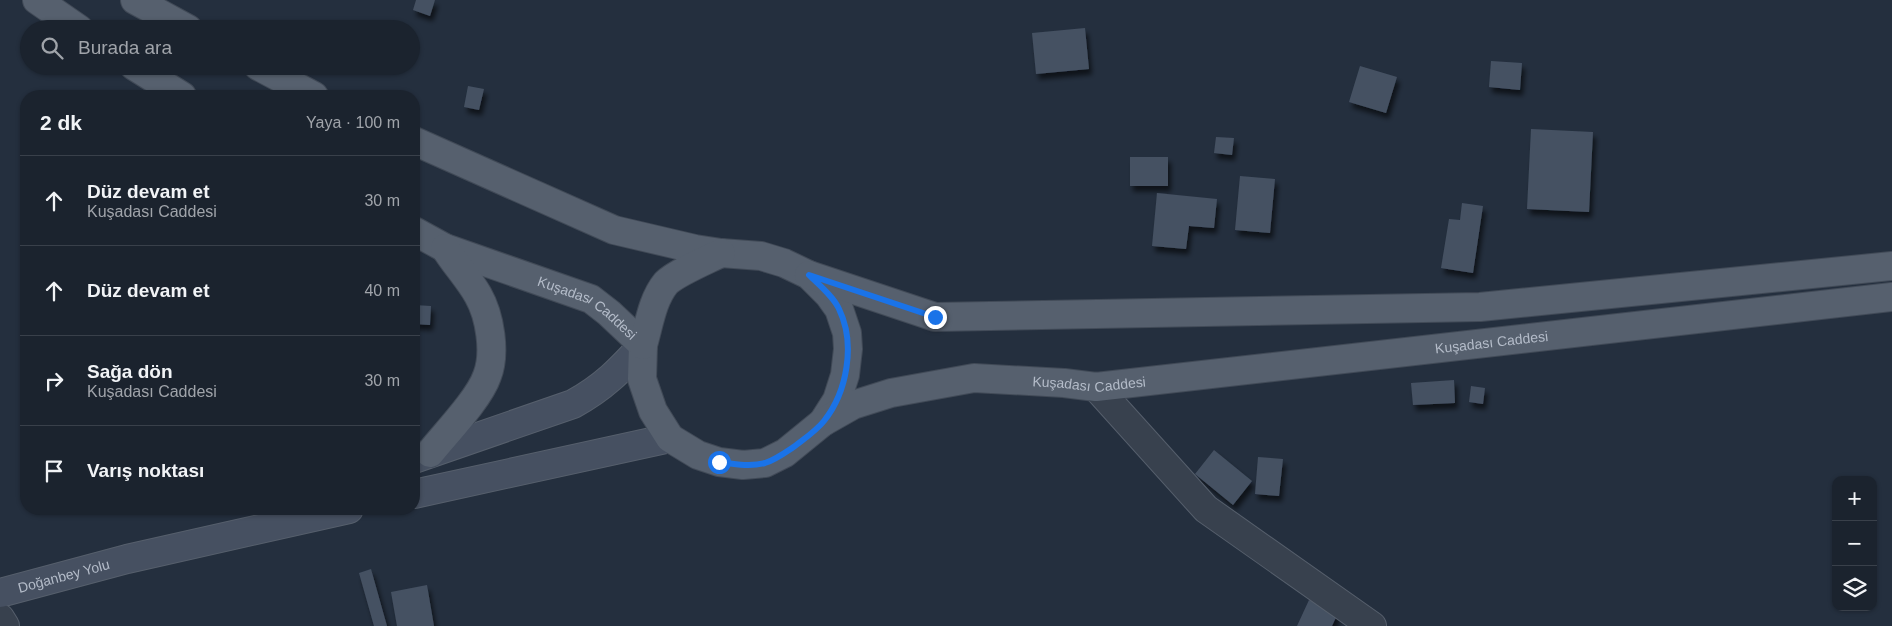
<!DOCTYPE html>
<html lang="tr">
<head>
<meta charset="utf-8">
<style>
  body { margin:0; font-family:Helvetica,sans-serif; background:#242b36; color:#f1f3f6 }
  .controls { position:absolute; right:15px; bottom:15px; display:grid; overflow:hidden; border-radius:10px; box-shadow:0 1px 4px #0004 }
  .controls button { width:45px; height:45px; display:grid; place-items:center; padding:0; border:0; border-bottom:1px solid #39404a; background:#1b232e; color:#f1f3f6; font:25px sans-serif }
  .stop { position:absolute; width:15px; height:15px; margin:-11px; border:4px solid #1a73e8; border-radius:50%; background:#fff }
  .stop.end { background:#1a73e8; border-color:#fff; box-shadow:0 1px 5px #0008 }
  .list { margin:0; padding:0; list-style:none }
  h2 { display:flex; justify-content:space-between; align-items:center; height:65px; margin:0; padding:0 20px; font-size:21px }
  h2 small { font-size:16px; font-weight:400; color:#a0a4aa }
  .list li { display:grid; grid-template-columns:32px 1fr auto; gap:15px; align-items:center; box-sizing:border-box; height:90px; padding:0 20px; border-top:1px solid #39404a }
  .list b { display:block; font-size:19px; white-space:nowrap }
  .list p { margin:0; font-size:16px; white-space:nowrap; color:#a0a4aa }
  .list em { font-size:16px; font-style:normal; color:#a0a4aa }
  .icon { flex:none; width:28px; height:28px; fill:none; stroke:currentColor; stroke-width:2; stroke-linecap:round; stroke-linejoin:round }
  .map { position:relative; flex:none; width:1892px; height:626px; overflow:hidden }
  .search { position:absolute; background:#1b232e; box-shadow:0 1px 4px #0004; left:20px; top:20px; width:400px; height:55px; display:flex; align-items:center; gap:12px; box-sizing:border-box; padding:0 18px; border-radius:28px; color:#a0a4aa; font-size:19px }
  .panel { position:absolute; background:#1b232e; box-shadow:0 1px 4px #0004; left:20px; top:90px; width:400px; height:425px; border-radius:20px }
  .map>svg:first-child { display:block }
  .building { fill:#455162; filter:url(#shadow) }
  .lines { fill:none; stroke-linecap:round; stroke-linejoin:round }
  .tertiary-casing { stroke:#565f6c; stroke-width:30 }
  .secondary-casing { stroke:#565f6c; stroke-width:30 }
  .primary-casing { stroke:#414a57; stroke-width:30 }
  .tertiary { stroke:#38414e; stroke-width:28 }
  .secondary { stroke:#465061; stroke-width:28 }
  .primary { stroke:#56606e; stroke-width:28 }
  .route { stroke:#1a73e8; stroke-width:6 }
  .labels { text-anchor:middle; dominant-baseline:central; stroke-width:5; stroke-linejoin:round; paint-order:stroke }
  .street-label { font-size:14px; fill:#b4bcc9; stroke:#1d2633 }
</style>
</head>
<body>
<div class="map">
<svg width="1892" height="626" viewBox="0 0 1892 626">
  <defs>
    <filter id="shadow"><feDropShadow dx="3" dy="5.5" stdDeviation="2.5" flood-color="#0009"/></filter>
  </defs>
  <rect width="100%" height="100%" fill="#242f3e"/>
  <path class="building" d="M416,0H435L430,16L413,10Z
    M1085,28L1089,69L1036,74L1032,33Z
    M1491,61L1522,63L1520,90L1489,87Z
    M1360,66L1397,77L1386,113L1349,102Z
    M468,86L484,89L479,110L464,107Z
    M1531,129L1593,132L1589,212L1527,209Z
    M1216,137L1234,138L1232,155L1214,153Z
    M1130,157H1168V186H1130Z
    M1240,176L1275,179L1270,233L1235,230Z
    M1157,193L1217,199L1214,228L1189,226L1186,249L1152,246Z
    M1462,203L1483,206L1473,273L1441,268L1449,219L1460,220Z
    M414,305L431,306L430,325L414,324Z
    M1454,380L1455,403L1413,405L1411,383Z
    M1471,386L1485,388L1483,404L1469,402Z
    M1214,450L1252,481L1233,505L1195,474Z
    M1258,457L1283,459L1279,496L1255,494Z
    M371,569L387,626H374L359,573Z
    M427,585L434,626H397L391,592Z
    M1309,600L1338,613L1332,626H1297Z"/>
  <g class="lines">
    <g class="tertiary-casing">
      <path id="tertiary" d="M1096,387L1206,509L1372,626
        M0,618L5,626"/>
    </g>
    <g class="secondary-casing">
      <g id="secondary">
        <path d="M414,459L573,404C604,387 620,370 643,345"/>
        <path d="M414,494L670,438"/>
        <path id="s1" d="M0,593L127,559L349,509"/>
      </g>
    </g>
    <g class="primary-casing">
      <g id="primary">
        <path d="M37,0L79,29"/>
        <path d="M135,0L188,29"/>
        <path d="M134,66L182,96"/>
        <path d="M258,66L314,96"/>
        <path d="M414,141L614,230L695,249L721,253L761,256L784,263L809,275L829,295L839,309L847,333L848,349L845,375L837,400L823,422"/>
        <path id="s2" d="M414,231L445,248L591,299L609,313L643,345L642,379L653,411L670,438L698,455L719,462L743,465L765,463L785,453L823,422L853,405L891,393L974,378L1064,383L1096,387L1892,297"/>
        <path d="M809,275L935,317L1480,307L1892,266"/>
        <path d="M643,345C649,325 652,300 666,283C676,273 707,260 721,253"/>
        <path d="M430,453C446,433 479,399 487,376C496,353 490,316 478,295C469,279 455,264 445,248"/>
      </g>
    </g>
    <use href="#tertiary" class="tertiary"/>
    <use href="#secondary" class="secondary"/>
    <use href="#primary" class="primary"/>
  </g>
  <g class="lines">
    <path class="route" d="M719,462C734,464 750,467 765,463C775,460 786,452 795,446C804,439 816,431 824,421C847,392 856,344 839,309C833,296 819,285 809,275L935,317"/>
  </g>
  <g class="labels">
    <g class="street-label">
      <text stroke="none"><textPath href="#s2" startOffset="191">Kuşadası Caddesi</textPath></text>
      <text stroke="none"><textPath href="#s2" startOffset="1211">Kuşadası Caddesi</textPath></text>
      <text stroke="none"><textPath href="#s2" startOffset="806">Kuşadası Caddesi</textPath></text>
      <text stroke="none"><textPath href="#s1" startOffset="66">Doğanbey Yolu</textPath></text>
    </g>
  </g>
</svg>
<div class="controls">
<button>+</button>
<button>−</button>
<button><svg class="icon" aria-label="layers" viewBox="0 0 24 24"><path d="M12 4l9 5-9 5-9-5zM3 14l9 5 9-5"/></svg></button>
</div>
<div class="stop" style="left:719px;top:462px"></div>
<div class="stop end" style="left:935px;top:317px"></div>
<div class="search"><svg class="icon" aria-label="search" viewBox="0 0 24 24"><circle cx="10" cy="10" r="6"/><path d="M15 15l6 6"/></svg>Burada ara</div>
<section class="panel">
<h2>2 dk<small>Yaya · 100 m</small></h2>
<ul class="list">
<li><svg class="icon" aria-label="ahead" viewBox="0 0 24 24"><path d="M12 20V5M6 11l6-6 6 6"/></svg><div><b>Düz devam et</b><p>Kuşadası Caddesi</p></div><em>30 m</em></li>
<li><svg class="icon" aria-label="ahead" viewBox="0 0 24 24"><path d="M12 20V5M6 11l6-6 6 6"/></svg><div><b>Düz devam et</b></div><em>40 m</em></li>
<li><svg class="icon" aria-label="right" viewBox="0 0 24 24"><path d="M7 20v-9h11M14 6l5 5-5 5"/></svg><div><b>Sağa dön</b><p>Kuşadası Caddesi</p></div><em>30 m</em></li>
<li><svg class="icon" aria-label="arrive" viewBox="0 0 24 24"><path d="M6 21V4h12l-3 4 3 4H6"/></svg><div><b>Varış noktası</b></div></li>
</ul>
</section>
</div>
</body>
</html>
